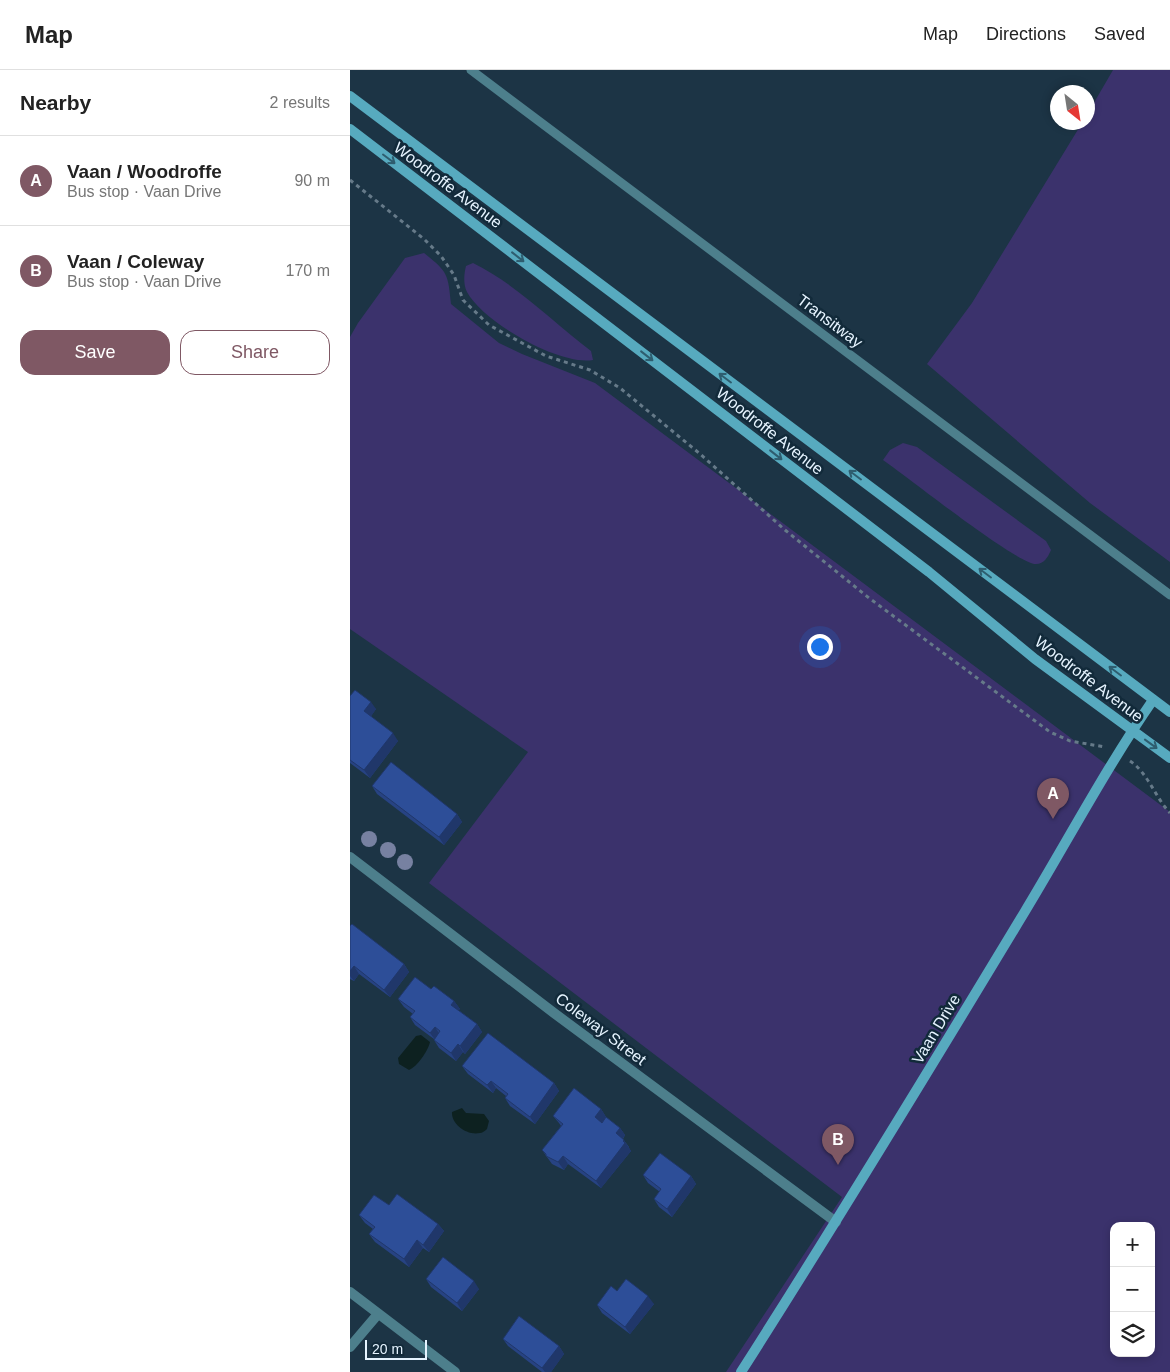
<!DOCTYPE html>
<html lang="en">
<head>
<meta charset="utf-8">
<style>
  body { margin:0; font-family:Helvetica,sans-serif; background:#f6f6f6; color:#222 }
  .controls { position:absolute; right:15px; bottom:15px; display:grid; overflow:hidden; border-radius:10px; box-shadow:0 2px 8px #0003 }
  .controls button { width:45px; height:45px; display:grid; place-items:center; padding:0; border:0; border-bottom:1px solid #e0e0e0; background:#fff; color:#222; font:25px sans-serif }
  .compass { position:absolute; left:700px; top:15px; width:45px; height:45px; border-radius:50%; background:#fff; box-shadow:0 2px 8px #0003; rotate:150deg }
  .scale { position:absolute; left:15px; bottom:12px; width:62px; box-sizing:border-box; padding-left:5px; border:2px solid #e6f4ff; border-top:0; font-size:14px; line-height:18px; white-space:nowrap; color:#e6f4ff; -webkit-text-stroke:4px #122a3a; paint-order:stroke }
  .you { position:absolute; left:469px; top:576px; width:18px; height:18px; margin:-12px; border:4px solid #fff; border-radius:50%; background:#1a73e8; box-shadow:0 0 0 8px #1a73e833 }
  .badge { display:grid; place-items:center; width:32px; height:32px; border-radius:50%; background:#7f5864; color:#fff; font-size:16px; font-weight:700 }
  .pin { position:absolute; translate:-50% -41px; filter:drop-shadow(0 1px 2px #0008) }
  .pin::after { content:''; position:absolute; top:26px; width:18px; height:15px; background:inherit; clip-path:polygon(0 0,100% 0,50% 100%) }
  .list { margin:0; padding:0; list-style:none }
  h2 { display:flex; justify-content:space-between; align-items:center; height:65px; margin:0; padding:0 20px; font-size:21px }
  h2 small { font-size:16px; font-weight:400; color:#767676 }
  .list li { display:grid; grid-template-columns:32px 1fr auto; gap:15px; align-items:center; box-sizing:border-box; height:90px; padding:0 20px; border-top:1px solid #e0e0e0 }
  .list b { display:block; font-size:19px; white-space:nowrap }
  .list p { margin:0; font-size:16px; white-space:nowrap; color:#767676 }
  .list em { font-size:16px; font-style:normal; color:#767676 }
  .actions { display:flex; gap:10px; padding:15px 20px }
  .actions a { flex:1; padding:11px 0; border:1px solid #7f5864; border-radius:15px; text-align:center; font-size:18px; color:#7f5864 }
  .actions .main { background:#7f5864; color:#fff }
  .icon { flex:none; width:28px; height:28px; fill:none; stroke:currentColor; stroke-width:2; stroke-linecap:round; stroke-linejoin:round }
  .map { position:relative; flex:none; width:820px; height:1302px; overflow:hidden }
  header { display:flex; align-items:center; gap:30px; box-sizing:border-box; height:70px; padding:0 25px; background:#fff; border-bottom:1px solid #e0e0e0 }
  header strong { font-size:24px }
  nav { display:flex; gap:28px; margin-inline-start:auto; font-size:18px }
  main { display:flex }
  aside { flex:1; background:#fff }
  .map>svg:first-child { display:block }
  .green { fill:#3b326c; fill-rule:evenodd }
  .water { fill:#0d2120 }
  .lines { fill:none; stroke-linecap:round; stroke-linejoin:round }
  .path { stroke:#667a89; stroke-width:3; stroke-dasharray:4 4; stroke-linecap:butt }
  .lane { stroke:#4d7f8c; stroke-width:9 }
  .street { stroke:#4d7f8c; stroke-width:10 }
  .secondary { stroke:#57aabf; stroke-width:10 }
  .tree { fill:#7781a1 }
  .wall { fill:#274383 }
  .shaded-wall { fill:#20376a }
  .building { fill:#2d4e98; stroke:#20376a }
  .oneway { stroke:#2e5d6f }
  .labels { text-anchor:middle; dominant-baseline:central; stroke-width:5; stroke-linejoin:round; paint-order:stroke }
  .street-label { font-size:16px; fill:#e6f4ff; stroke:#122a3a }
</style>
</head>
<body>
<header>
<strong>Map</strong>
<nav><a>Map</a><a>Directions</a><a>Saved</a></nav>
</header>
<main>
<aside>
<h2>Nearby<small>2 results</small></h2>
<ul class="list">
<li><span class="badge">A</span><div><b>Vaan / Woodroffe</b><p>Bus stop · Vaan Drive</p></div><em>90 m</em></li>
<li><span class="badge">B</span><div><b>Vaan / Coleway</b><p>Bus stop · Vaan Drive</p></div><em>170 m</em></li>
</ul>
<div class="actions"><a class="main">Save</a><a>Share</a></div>
</aside>
<div class="map">
<svg width="820" height="1302" viewBox="0 0 820 1302">
  <rect width="100%" height="100%" fill="#1c3445"/>
  <path class="green" d="M763,0H820V492L740,433L577,294L622,233L732,53L738,52V43Z
    M74,183C98,202 98,204 101,234L149,273L172,284L245,313L820,742V1302H376L492,1127L79,813L178,682L0,559V267L8,253L55,188ZM764,1156H801V1283H764Z
    M123,193C166,214 203,252 241,281L243,290C209,296 133,252 117,222C113,214 114,204 116,196Z
    M553,373L567,377L696,471L701,480C698,487 694,494 686,494C668,495 555,405 533,390L540,380Z"/>
  <path class="water" d="M71,965L80,972C78,981 67,997 59,1000L49,994L48,988L66,966Z
    M112,1038L116,1043L134,1044L139,1051L137,1059C135,1061 132,1063 130,1063C117,1066 101,1054 102,1042Z"/>
  <g class="lines">
    <path class="path" d="M0,110L74,169L91,186L104,205L113,230L139,255L196,286L240,300L270,318L349,383L435,460L519,528L700,662L720,671L755,677
      M780,691C798,703 805,727 820,743"/>
    <path class="lane" d="M121,0L820,525"/>
    <path class="street" d="M0,787L204,943L486,1152
      M0,1222L105,1302
      M0,1277L28,1244"/>
    <path class="secondary" d="M0,26L820,642
      M0,59L579,502L685,589L820,688
      M391,1302C488,1150 581,997 674,843C717,772 756,698 803,630"/>
  </g>
  <g class="tree">
    <circle cx="19" cy="769" r="8"/>
    <circle cx="38" cy="780" r="8"/>
    <circle cx="55" cy="792" r="8"/>
  </g>
  <path class="wall" d="M0,626L26,639L21,646L48,671L20,708L0,693Z
    M22,716L107,744L112,752L94,775L27,724Z
    M0,856L54,894L59,902L40,927L9,904L4,911L0,909Z
    M81,919L104,931L110,939L108,940L127,954L132,962L115,984L113,982L106,991L89,978L84,970V969L65,955L60,947L63,944L54,937L48,929Z
    M112,996L204,1013L209,1021L185,1054L160,1036L155,1028L156,1026L146,1018L143,1023L118,1004Z
    M251,1039L256,1047L270,1058L275,1065L273,1069L279,1077V1078L281,1081L251,1118L218,1094L214,1100L202,1094L192,1080L211,1056L209,1053L203,1046Z
    M293,1105L341,1106L346,1114L322,1147L309,1137L304,1129L310,1122L298,1113Z
    M39,1135L88,1154L94,1161L79,1182L73,1178L59,1197L25,1172L19,1164L23,1159L15,1153L9,1145Z
    M76,1209L129,1219L112,1241L81,1217Z
    M267,1221L304,1234L280,1264L252,1243L247,1235Z
    M153,1269L209,1276L214,1284L201,1302H192L158,1276Z"/>
  <path class="shaded-wall" d="M21,632L26,639L20,648L14,641Z
    M43,663L48,671L20,708L14,700Z
    M107,744L112,752L94,775L89,767Z
    M54,894L59,902L40,927L34,920Z
    M4,896L9,904L4,911L0,906V901Z
    M104,931L110,939L107,943L101,935Z
    M127,954L132,962L115,984L110,976Z
    M85,957L90,965L86,971L80,963Z
    M108,974L113,982L106,991L101,983Z
    M141,1011L146,1018L143,1023L137,1015Z
    M204,1013L209,1021L185,1054L180,1047Z
    M251,1039L256,1047L250,1055L245,1047Z
    M270,1058L275,1065L271,1071L266,1063Z
    M274,1070L281,1081L251,1118L246,1111Z
    M213,1086L218,1094L214,1100L208,1092Z
    M341,1106L346,1114L322,1147L317,1139Z
    M88,1154L94,1161L79,1182L73,1175Z
    M67,1170L73,1178L59,1197L54,1189Z
    M124,1211L129,1219L112,1241L107,1233Z
    M298,1226L304,1234L280,1264L275,1257Z
    M209,1276L214,1284L201,1302H195L192,1298Z"/>
  <path class="building" d="M5,620L21,632L14,641L43,663L14,700L0,690V626Z
    M41,692L107,744L89,767L22,716Z
    M2,854L54,894L34,920L4,896L0,901V856Z
    M65,907L81,919L84,916L104,931L101,935L127,954L110,976L108,974L101,983L84,970L90,961L85,957L80,963L60,947L65,941L48,929Z
    M138,963L204,1013L180,1047L155,1028L158,1024L141,1011L137,1015L112,996Z
    M224,1018L251,1039L245,1047L252,1053L256,1047L270,1058L266,1063L274,1070L273,1071L275,1073L246,1111L213,1086L208,1092L196,1086V1084L192,1080L213,1054L203,1046Z
    M310,1083L341,1106L317,1139L304,1129L311,1119L293,1105Z
    M47,1124L88,1154L73,1175L67,1170L54,1189L19,1164L25,1157L9,1145L24,1125L39,1135Z
    M93,1187L124,1211L107,1233L76,1209Z
    M276,1209L298,1226L275,1257L247,1235L261,1216L267,1221Z
    M169,1246L209,1276L192,1298L153,1269Z"/>
  <defs><path id="oneway-shaft" d="M-6 0H5M1.5-3L5.5 0L1.5 3" fill="none" stroke-width="1.6" stroke-linecap="round" stroke-linejoin="round" transform="scale(1.25)"/></defs>
  <g class="oneway">
    <use href="#oneway-shaft" transform="translate(39 89) rotate(37)"/>
    <use href="#oneway-shaft" transform="translate(168 187) rotate(38)"/>
    <use href="#oneway-shaft" transform="translate(297 286) rotate(38)"/>
    <use href="#oneway-shaft" transform="translate(375 308) rotate(-143)"/>
    <use href="#oneway-shaft" transform="translate(426 385) rotate(38)"/>
    <use href="#oneway-shaft" transform="translate(505 405) rotate(-143)"/>
    <use href="#oneway-shaft" transform="translate(635 503) rotate(-143)"/>
    <use href="#oneway-shaft" transform="translate(765 601) rotate(-143)"/>
    <use href="#oneway-shaft" transform="translate(801 674) rotate(36)"/>
  </g>
  <g class="labels">
    <g class="street-label">
      <text transform="translate(98 115) rotate(37)">Woodroffe Avenue</text>
      <text transform="translate(480 251) rotate(37)">Transitway</text>
      <text transform="translate(420 361) rotate(38)">Woodroffe Avenue</text>
      <text transform="translate(739 609) rotate(37)">Woodroffe Avenue</text>
      <text transform="translate(251 959) rotate(37)">Coleway Street</text>
      <text transform="translate(586 959) rotate(-59)">Vaan Drive</text>
    </g>
  </g>
</svg>
<div class="controls">
<button>+</button>
<button>−</button>
<button><svg class="icon" aria-label="layers" viewBox="0 0 24 24"><path d="M12 4l9 5-9 5-9-5zM3 14l9 5 9-5"/></svg></button>
</div>
<svg class="compass" viewBox="-18 -18 36 36"><path d="M0-13l5 13h-10z" fill="#e53935"/><path d="M0 13l5-13h-10z" fill="#767676"/></svg>
<div class="scale">20 m</div>
<div class="you"></div>
<div class="pin badge" style="left:703px;top:749px">A</div>
<div class="pin badge" style="left:488px;top:1095px">B</div>
</div>
</main>
</body>
</html>
